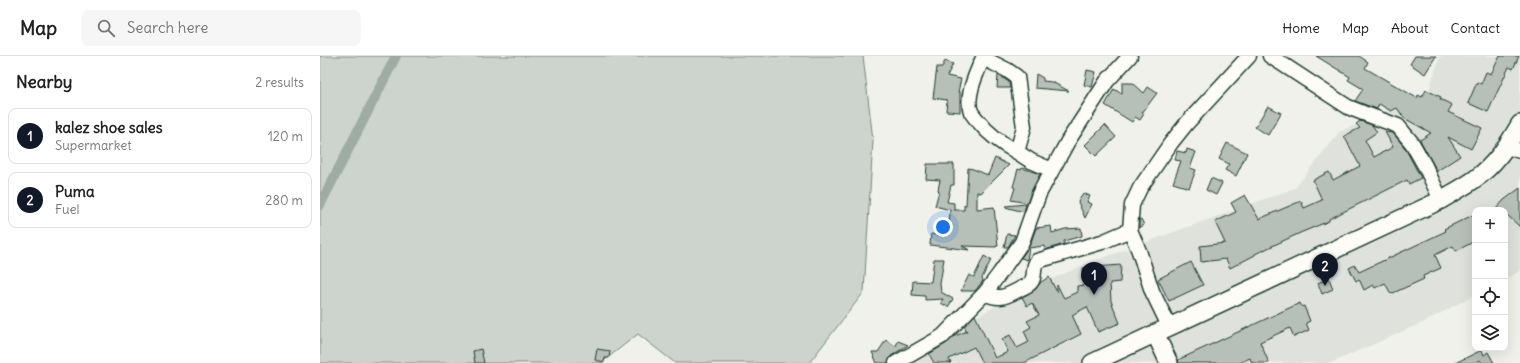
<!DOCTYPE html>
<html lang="en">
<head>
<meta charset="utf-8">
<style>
  body { margin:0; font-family:Delius,sans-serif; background:#f6f6f6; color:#222 }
  .controls { position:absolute; right:12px; bottom:12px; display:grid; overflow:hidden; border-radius:8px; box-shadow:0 4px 16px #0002 }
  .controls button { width:36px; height:36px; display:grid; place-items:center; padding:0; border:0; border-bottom:1px solid #e0e0e0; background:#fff; color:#222; font:20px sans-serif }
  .you { position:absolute; left:623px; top:171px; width:14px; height:14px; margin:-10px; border:3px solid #fff; border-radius:50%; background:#1a73e8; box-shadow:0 0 0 6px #1a73e833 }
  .badge { display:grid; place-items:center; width:26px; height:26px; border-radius:50%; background:#111827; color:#fff; font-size:13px; font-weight:700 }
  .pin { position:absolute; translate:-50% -33px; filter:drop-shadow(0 1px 2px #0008) }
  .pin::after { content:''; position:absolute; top:21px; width:14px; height:12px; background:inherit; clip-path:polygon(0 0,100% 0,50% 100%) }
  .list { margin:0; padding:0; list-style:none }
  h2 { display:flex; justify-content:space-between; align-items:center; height:52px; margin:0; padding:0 16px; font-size:17px }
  h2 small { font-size:13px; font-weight:400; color:#767676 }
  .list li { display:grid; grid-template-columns:26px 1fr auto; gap:12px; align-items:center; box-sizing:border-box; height:56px; margin:0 8px 8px; padding:0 8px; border:1px solid #e0e0e0; border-radius:8px }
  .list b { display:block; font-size:15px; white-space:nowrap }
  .list p { margin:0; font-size:13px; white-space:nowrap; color:#767676 }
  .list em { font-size:13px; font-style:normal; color:#767676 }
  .icon { flex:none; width:22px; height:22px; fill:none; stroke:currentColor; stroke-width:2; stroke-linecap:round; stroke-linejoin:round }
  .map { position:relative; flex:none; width:1200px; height:307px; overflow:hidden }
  header { display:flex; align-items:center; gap:24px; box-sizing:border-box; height:56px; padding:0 20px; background:#fff; border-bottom:1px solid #e0e0e0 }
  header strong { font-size:19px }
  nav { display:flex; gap:22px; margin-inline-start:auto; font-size:14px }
  .search { width:280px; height:36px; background:#f6f6f6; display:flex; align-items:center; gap:10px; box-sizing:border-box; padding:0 14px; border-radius:8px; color:#767676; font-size:15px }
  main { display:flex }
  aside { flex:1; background:#fff }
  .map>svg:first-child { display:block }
  .built { fill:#dfe2dc }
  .green { fill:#cdd3cd; stroke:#768880 }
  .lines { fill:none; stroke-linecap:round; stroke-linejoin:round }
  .canal { stroke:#9faca4; stroke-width:10 }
  .building { fill:#b6bfb8; stroke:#1f3d34 }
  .minor-casing { stroke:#1f3d34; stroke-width:17 }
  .major-casing { stroke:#1f3d34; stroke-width:20 }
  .minor { stroke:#fdfcf7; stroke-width:14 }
  .major { stroke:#fdfcf7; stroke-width:17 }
</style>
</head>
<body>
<header>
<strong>Map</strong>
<div class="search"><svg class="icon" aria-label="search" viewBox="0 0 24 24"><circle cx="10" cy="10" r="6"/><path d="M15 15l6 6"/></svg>Search here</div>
<nav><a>Home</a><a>Map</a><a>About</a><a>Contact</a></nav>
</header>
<main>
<aside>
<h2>Nearby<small>2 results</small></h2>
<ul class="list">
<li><span class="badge">1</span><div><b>kalez shoe sales</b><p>Supermarket</p></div><em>120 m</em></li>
<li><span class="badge">2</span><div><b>Puma</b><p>Fuel</p></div><em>280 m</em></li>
</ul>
</aside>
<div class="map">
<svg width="1200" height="307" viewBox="0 0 1200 307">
  <rect width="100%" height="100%" fill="#f0f1eb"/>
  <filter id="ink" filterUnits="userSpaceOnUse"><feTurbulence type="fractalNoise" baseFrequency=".025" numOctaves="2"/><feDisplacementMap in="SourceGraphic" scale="8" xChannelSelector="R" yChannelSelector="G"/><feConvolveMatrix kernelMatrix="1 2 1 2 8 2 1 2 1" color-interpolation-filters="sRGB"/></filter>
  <g filter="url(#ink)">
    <path class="built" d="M1120,0H1200V215L1185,223V154H1155V239L1102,267L1011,307H568L707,234L766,208L975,132L1019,76L1108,36Z"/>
    <path class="green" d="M0,0H543L553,84L544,236L489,307H355L318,278L281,307H0Z"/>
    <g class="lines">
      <path class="canal" d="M0,149L76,0"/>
    </g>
    <path class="building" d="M996,0H1039L1048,6L1045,12L1097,42L1098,39L1102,41L1106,34L1121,41L1120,43L1132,49L1128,56L1162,72L1151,93L1128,81L1140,100L1117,115L1100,84L1111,77L1084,62L1077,52L1071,55L1059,48L1057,53L1035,45L1043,33L1028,24L1030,21Z
      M1095,0H1116L1105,18L1090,8Z
      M1180,0H1199L1193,13L1189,11L1168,56L1148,47L1157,26L1161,28L1166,16L1171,18Z
      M625,5L633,8L627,20L641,23L638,36H640V56L626,55L627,44L613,42L617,11H622Z
      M767,14L776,16L772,31L764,29Z
      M716,18L723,22V25L732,26L749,35L715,32Z
      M678,19L689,26L690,32H677Z
      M802,27H813L824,37L828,31L837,37L822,57L824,58L820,64L815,61L812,66L785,49L794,33L802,38Z
      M948,50L961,57L948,79L935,71Z
      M1040,65L1052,69L1057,76L1045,84L1054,101L1073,91L1065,76L1073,77L1085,92L1101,122L1089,128L1087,124L1009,163V165L980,177L935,198V199L910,212L906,203L881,206L880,190L905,187L895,166L916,156L911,147L925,139L939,163L981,145L984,152L1002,144L993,124L1009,116L1013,124L1040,110L1024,80L1040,72L1036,68Z
      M785,69L796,81L776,100L765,89Z
      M907,87L927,97L916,120L905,114L909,108L899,103Z
      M867,93L876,96L870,112L876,114L869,132L853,127L861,105L855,104L857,95L866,97Z
      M675,102L689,109L661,137L657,136V153L674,151L678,190H676V191L642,190L650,194L610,189L611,178L622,180V172L629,173L630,154L615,150L619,135L618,134L620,124L606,123L607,108H634V129H631L627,146L634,147V154H644V149H646L648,112L653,113L668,119Z
      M702,112L720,118L712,134L707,147L691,144L695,132L693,131L698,113L701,114Z
      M891,122L902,127L896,139L886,134Z
      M1200,132V171L1185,157V154H1175L1184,144Z
      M763,137L770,140L767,146L772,148L765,162L758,146Z
      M706,148L704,156L685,151V150Z
      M1155,158V185L1136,195L1133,190L1115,199L1121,212L1103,220L1104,223L1071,238L1065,227L1055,232L1053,229L1044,234L1039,223L1036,225L1029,212L1035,209L1039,216L1126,175L1124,173Z
      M821,163L824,169L819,172V164Z
      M731,170L732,177L745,173L761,172L762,180L744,185V188L725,194L724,190L709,192L707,204L701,202L710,189L716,172Z
      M687,178L695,179L688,191H684Z
      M664,200L671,204L662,222L663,225L655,235H641L649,219L654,221Z
      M614,203H624L620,228L621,236L633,243L628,251L621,247L623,243L605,244V240L592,239L593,225L611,226Z
      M871,206L883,229L849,245L838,223Z
      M801,209L800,226L790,227L791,245L800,267L778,276L767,251L752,259L761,278L704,307H662L654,291L629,303L631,307H614L609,298L627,287L633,281L647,275L644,270L655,259L675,302L688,296L682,283L690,279L697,292L709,286L704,275L711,271L707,265L719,259L712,247L707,250L702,241L715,234L721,226L729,221L737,236V229L744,242L757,236V230L764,229L763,212Z
      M1009,222L1013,233L1002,238L998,227Z
      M980,247L982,251L984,250L990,265L986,267L989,274L974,281L970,272L940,286L949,307H932L930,302L919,307H859L858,304Z
      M566,284L576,290L578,285L588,289L571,300L568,307H557L552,296H558Z
      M161,293L164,307H155L153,295Z
      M277,293L290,295L289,302H285L284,306L275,304Z
      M1162,294L1164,299L1168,296L1174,307H1162L1160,304L1155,307H1135Z"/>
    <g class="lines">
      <g class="minor-casing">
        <path id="minor" d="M664,0L663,2L687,14L697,21L704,71L697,96L711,105L732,114
          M950,0L1028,51L1043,57L1078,70L1092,87L1105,110L1121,144
          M663,2C657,16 645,40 651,56C653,59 656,63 659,66C670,80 682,88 697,96
          M1187,91L1200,95
          M665,237C680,245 686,240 700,233C704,231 709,229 711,226C716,220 712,211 717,205L782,186L810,174
          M849,270L832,235L819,195L810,174L812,149L820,132L851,87L867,67L929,0
          M576,307L623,280L665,237L680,217L702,186L719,138L748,85L787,25L810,0"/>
      </g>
      <g class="major-casing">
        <path id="major" d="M835,277L849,307
          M772,307L1121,144C1132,137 1144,131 1155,123C1175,109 1188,89 1200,68"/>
      </g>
      <use href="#minor" class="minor"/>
      <use href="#major" class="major"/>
    </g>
  </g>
</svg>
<div class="controls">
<button>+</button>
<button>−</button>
<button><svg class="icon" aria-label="locate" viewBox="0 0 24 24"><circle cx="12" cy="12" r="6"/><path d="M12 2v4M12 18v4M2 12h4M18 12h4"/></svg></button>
<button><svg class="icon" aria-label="layers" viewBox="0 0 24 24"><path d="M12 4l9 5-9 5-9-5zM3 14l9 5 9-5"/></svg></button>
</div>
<div class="you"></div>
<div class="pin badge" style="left:774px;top:239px">1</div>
<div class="pin badge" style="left:1005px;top:230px">2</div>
</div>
</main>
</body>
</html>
